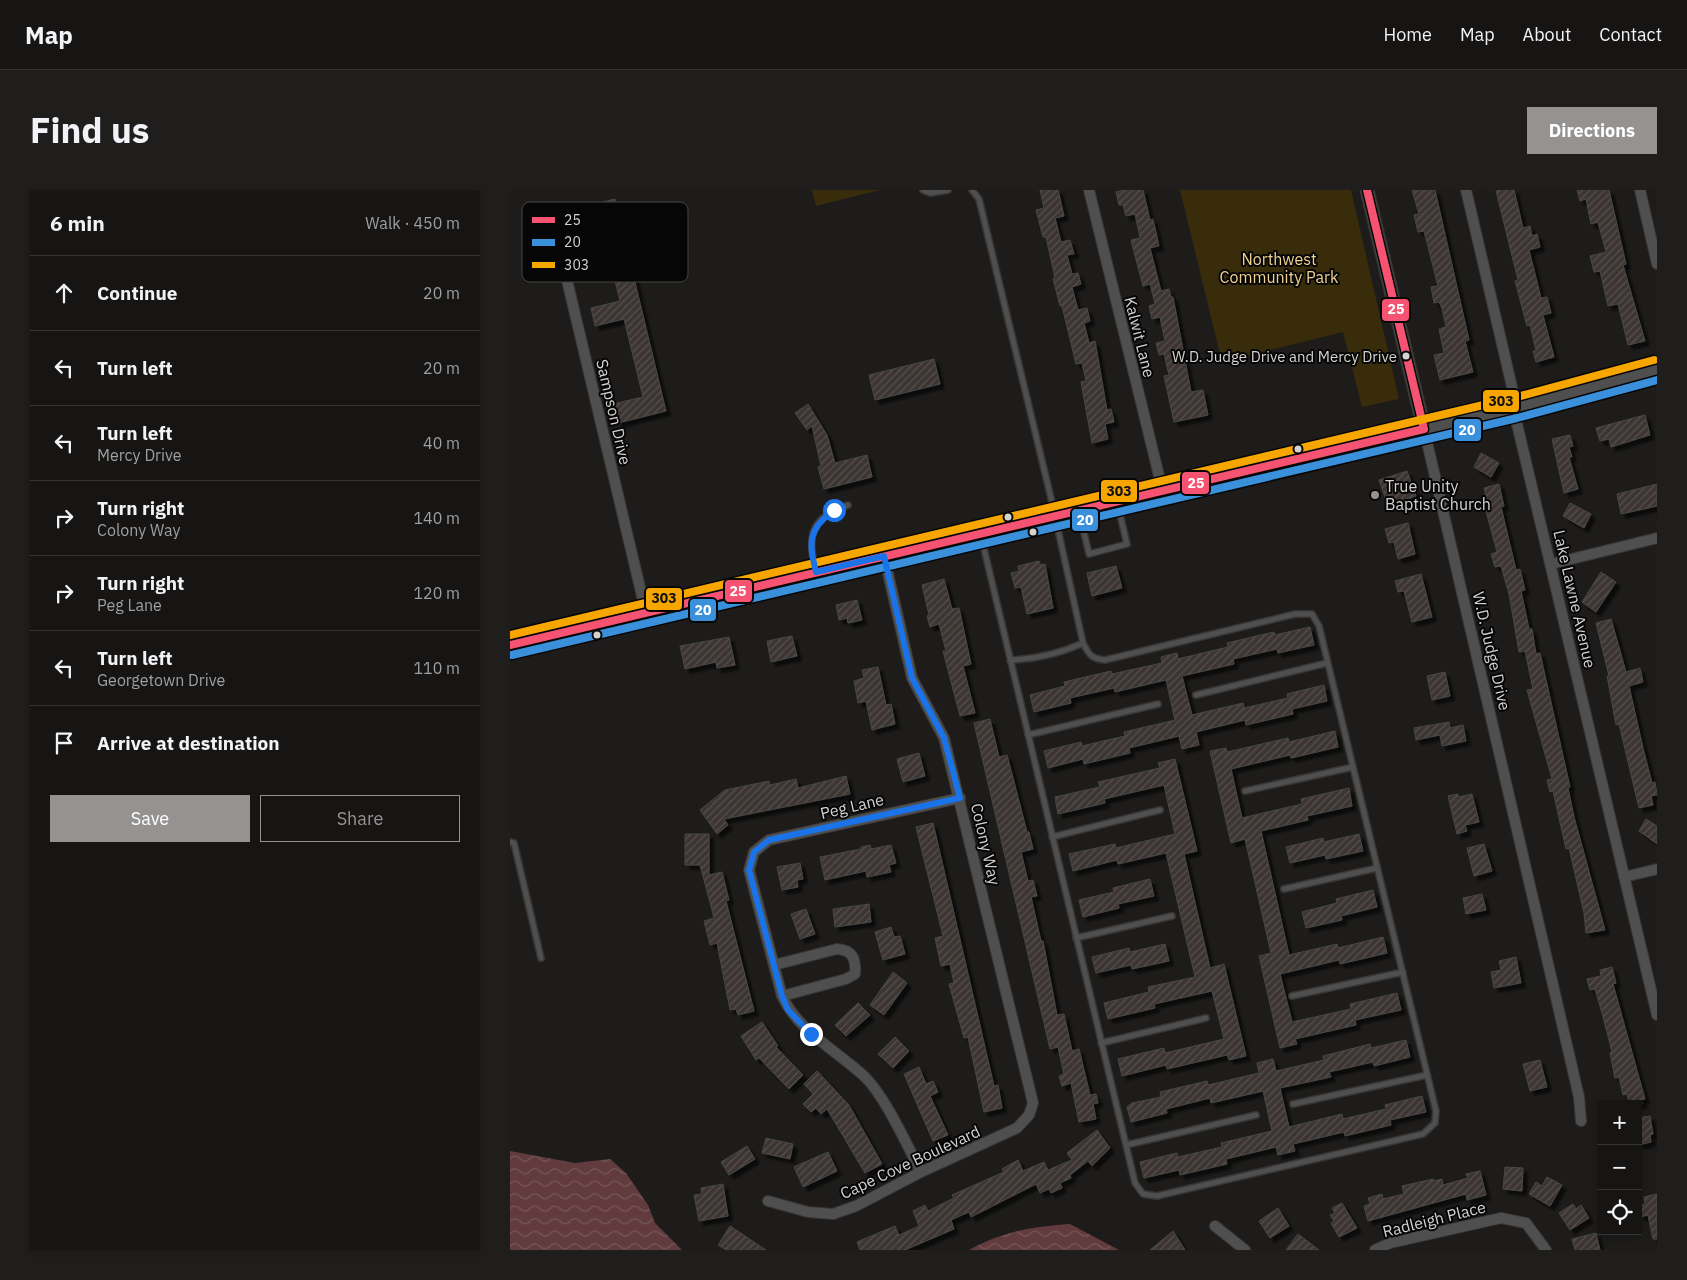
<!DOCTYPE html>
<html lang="en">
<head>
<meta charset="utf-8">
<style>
  body { margin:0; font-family:"IBM Plex Sans",sans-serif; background:#1f1e1d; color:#f1f3f6 }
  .controls { position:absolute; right:15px; bottom:15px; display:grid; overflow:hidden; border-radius:0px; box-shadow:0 2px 8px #0003 }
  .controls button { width:45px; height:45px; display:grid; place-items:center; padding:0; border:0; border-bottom:1px solid #353434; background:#161514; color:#f1f3f6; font:25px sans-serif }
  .stop { position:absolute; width:15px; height:15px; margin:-11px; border:4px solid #1a73e8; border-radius:50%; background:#fff }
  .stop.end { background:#1a73e8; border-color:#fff; box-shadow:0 1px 5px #0008 }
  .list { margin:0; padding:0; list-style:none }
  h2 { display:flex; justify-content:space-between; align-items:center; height:65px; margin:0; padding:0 20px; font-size:21px }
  h2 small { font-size:16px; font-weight:400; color:#9e9fa0 }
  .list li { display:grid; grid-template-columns:32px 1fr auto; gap:15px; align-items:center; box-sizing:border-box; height:75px; padding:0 20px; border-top:1px solid #353434 }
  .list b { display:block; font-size:19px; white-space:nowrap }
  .list p { margin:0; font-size:16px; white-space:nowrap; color:#9e9fa0 }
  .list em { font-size:16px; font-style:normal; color:#9e9fa0 }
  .actions { display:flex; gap:10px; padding:15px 20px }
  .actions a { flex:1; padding:11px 0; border:1px solid #959392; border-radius:0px; text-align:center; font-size:18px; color:#959392 }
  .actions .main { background:#959392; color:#fff }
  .icon { flex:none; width:28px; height:28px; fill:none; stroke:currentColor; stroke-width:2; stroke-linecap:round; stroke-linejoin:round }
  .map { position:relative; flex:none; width:1147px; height:1060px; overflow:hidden; border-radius:0px }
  header { display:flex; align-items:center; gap:30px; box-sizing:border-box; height:70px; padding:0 25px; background:#161514; border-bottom:1px solid #353434 }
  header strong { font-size:24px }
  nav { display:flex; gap:28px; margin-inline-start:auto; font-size:18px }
  .intro { display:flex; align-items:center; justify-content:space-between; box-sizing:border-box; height:120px; padding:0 30px }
  h1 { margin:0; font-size:35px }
  .button { padding:12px 22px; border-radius:0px; background:#959392; color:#fff; font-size:18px; font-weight:700 }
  main { display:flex; gap:30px; padding:0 30px }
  aside { flex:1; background:#161514; border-radius:0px; box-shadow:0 2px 8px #0003 }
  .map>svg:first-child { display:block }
  .park { fill:#392c0b }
  .water { fill:url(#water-waves) }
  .building { fill:url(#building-hatch); stroke:#484846; filter:url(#shadow) }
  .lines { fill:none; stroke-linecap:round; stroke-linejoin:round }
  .service-casing { stroke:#383736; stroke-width:8 }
  .minor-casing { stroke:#383736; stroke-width:12 }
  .tertiary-casing { stroke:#383736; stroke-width:15 }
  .service { stroke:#504f4f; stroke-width:5 }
  .minor { stroke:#504f4f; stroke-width:10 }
  .tertiary { stroke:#504f4f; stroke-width:12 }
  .bus-1-casing { stroke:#070606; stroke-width:11 }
  .bus-2-casing { stroke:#070606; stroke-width:11 }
  .bus-3-casing { stroke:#070606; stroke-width:11 }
  .bus-1 { stroke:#f65372; stroke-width:8 }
  .bus-2 { stroke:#3a90db; stroke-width:8 }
  .bus-3 { stroke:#f7a600; stroke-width:8 }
  .route { stroke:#1a73e8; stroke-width:6 }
  .bus-dot { fill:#d5d3d2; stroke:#070606; stroke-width:2 }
  .poi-dot { fill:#959392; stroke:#070606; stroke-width:2 }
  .labels { text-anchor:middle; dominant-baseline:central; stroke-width:4; stroke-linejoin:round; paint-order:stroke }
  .bus-label { font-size:15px; fill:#d5d3d2; stroke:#070606; text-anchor:end }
  .park-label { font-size:16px; fill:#efd190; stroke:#070606 }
  .street-label { font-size:16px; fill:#d5d3d2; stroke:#070606 }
  .poi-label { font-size:16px; fill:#d5d3d2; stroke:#070606; text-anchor:start }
  .key { fill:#070606; stroke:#454443; stroke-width:1 }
  .key-label { font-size:14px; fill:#d5d3d2 }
  .line-badge { stroke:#070606; stroke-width:2 }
  .badge-label { font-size:14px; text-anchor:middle; font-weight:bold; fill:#fff }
  .pale-badge-label { font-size:14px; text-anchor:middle; font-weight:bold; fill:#111 }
</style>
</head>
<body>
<header>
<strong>Map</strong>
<nav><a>Home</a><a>Map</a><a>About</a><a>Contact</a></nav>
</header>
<div class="intro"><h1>Find us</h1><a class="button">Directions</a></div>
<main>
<aside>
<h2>6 min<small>Walk · 450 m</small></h2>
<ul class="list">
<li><svg class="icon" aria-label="ahead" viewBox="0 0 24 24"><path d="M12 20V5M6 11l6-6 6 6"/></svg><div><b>Continue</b></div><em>20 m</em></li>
<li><svg class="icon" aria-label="left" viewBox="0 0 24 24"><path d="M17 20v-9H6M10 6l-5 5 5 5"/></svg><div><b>Turn left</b></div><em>20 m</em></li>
<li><svg class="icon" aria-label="left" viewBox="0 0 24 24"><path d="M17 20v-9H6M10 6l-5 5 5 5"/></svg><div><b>Turn left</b><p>Mercy Drive</p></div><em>40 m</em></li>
<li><svg class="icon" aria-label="right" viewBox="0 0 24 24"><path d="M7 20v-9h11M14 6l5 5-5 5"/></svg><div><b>Turn right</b><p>Colony Way</p></div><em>140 m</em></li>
<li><svg class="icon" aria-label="right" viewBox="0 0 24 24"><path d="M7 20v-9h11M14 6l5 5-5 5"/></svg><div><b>Turn right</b><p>Peg Lane</p></div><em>120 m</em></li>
<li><svg class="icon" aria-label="left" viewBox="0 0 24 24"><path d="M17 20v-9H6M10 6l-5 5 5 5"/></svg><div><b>Turn left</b><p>Georgetown Drive</p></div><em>110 m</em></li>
<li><svg class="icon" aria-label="arrive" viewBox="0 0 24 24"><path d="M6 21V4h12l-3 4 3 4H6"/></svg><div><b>Arrive at destination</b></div></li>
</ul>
<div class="actions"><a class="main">Save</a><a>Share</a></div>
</aside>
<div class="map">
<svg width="1147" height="1060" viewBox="0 0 1147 1060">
  <defs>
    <pattern id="water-waves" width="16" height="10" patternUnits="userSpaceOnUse" patternTransform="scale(1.25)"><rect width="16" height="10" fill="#613b3e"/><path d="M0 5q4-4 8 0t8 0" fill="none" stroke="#775659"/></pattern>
    <pattern id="building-hatch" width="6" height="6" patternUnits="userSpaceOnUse" patternTransform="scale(1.25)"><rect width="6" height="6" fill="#3c3432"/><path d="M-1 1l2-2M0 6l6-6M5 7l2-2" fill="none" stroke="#57504f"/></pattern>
    <filter id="shadow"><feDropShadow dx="4.5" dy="4.5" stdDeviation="1" flood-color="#0009"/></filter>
  </defs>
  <rect width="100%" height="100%" fill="#1d1c1b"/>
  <path class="park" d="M302,0H370L306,16Z
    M670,0H841L889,209L852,217L833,142L712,172Z"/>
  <path class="water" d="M0,961L65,973L100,969L116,983L138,1015L145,1033L172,1060H0Z
    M560,1034L609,1060H459C494,1041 521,1037 560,1034Z"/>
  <path class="building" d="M530,0H548L554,26L545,28L551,52L560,50L564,64L557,65L562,84L568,83L571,94L562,97L568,120L577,118L580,131L574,133L579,153L585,151L597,220L601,219L604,232L595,234L598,249L582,253L571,192L576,191L572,173L566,174L552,116H550L543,89L545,88L536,47H533L526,20L534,18Z
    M614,0H633L640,30L643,29L649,56L640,58L651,101L659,99L661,107H663L681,202L693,200L698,225L664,232L654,186L659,185L654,164L649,165L646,153L655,151L650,127L642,129L639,116L645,114L640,94L633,96L624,62L621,50L630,48L625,24L616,26L613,15H609L606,2Z
    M902,0H925L959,150L955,151L963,182L930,190L924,165L934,163L929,139L936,137L932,118L929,112L924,113L921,97L928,96L914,41L908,42L904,25L909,24Z
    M991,0H1004L1013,38L1020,36L1022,46L1027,44L1030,57L1019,60L1031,108L1037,107L1041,123L1033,125L1044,167L1026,172L1023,161H1026L1020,135L1017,136L1005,91L1008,90L986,1Z
    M1067,0H1099L1116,74L1113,75L1135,151L1118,155L1108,114L1098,116L1090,81L1084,82L1080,66L1096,62L1088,32L1081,34L1076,9L1070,11Z
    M105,9L156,221L108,233L103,214L133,207L114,129L85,136L81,118L110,111L91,32L61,40L57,21Z
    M424,169L430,194L365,210L359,185Z
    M298,214L317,245L325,273L357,265L362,287L314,299L308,277L311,276L302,236L297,240L285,223Z
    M1135,225L1140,245L1101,257L1099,249L1090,251L1086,238Z
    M1060,245L1063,256L1059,257L1062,267H1059L1068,299L1054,303L1042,249Z
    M971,263L989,273L981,287L964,277Z
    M897,281L906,306L878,316L869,290Z
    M989,294L994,316L991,317L1006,380L1010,379L1015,400L1011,401L1019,439H1022L1026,464L1030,463L1060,597L1058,598L1064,627L1095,740L1076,743L1074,723L1059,658L1056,659L1043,601L1040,602L1037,590L1042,589L1017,500L1023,499L1015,461L1009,462L999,404L991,376L985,377L981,364L987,362L973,310L977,309L974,298Z
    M1147,294V316L1111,324L1107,304Z
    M1060,313L1081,324L1074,338L1053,326Z
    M898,333L905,364L888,369L884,352L879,353L875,339Z
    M529,371L530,375L535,374L543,418L517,424L511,397L505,398L501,383L509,381L508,376Z
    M606,376L612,398L582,406L577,383Z
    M1091,382L1106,392L1086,422L1072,412Z
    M911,384L922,427L902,432L894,401L888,402L885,391Z
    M434,389L442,419L449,418L461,474L453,476L465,523L450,526L433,461H436L429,434L420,437L417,426L419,425L412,395Z
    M347,410L352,430L338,433L337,428L329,430L326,415Z
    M1101,429L1116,482L1130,478L1133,492L1119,496L1133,558L1142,593L1145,592L1147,605L1141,606L1143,615L1129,618L1109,534L1106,535L1097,486H1099L1086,433Z
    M800,437L804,455L768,463L767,459L723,469L724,474L672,486L682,525L733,513L734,518L778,508L777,504L814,495L817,511L782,519L783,524L736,535L735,530L686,542L689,555L672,559L669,546L619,558L620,563L574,574L573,569L538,578L534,561L571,552L572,556L615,546L614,542L665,530L656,490L605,502L604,498L560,508L561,513L524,522L520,505L555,496L554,492L601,481L602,484L652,473L651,467L667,463L668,469L718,457L717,453L764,442L765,445Z
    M282,446L287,466L261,472L257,451Z
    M219,447L225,475L207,478L206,472L175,479L170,456Z
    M368,477L376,515L381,514L385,534L362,540L356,511L348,513L344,491L354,488L352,480Z
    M935,482L940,506L922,510L917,486Z
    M480,529L489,567L497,565L517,642H519L523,659L511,662L518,691L523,690L527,706L521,707L531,751H533L547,825L554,824L562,861L569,859L580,905L586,904L588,913L583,914L586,929L569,932L561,893L552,896L549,886L554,884L548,857L540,859L464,533Z
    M939,532L940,538L953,535L956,551L932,556L930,545L906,550L904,538Z
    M825,541L828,557L781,568L780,565L721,579L732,628L792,614L791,609L839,598L842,616L797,626L798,630L751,641L779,765L827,754L828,758L873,747L877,763L830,774L829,770L770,784L782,832L841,819L840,814L887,803L891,820L845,830L846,835L785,849L787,854L770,858L749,766L761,763L735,649L721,653L700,561L716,558L717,562L778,548L779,552Z
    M409,563L415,586L393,592L387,569Z
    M665,569L687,661L674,664L700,778L714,774L736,866L719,870L717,865L657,879L656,875L612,886L608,869L654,858L655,863L714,849L702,801L644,814L645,818L598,829L594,813L639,802L638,797L685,787L656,663L608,674L607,670L563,681L559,664L605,654L606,658L665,644L654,595L594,609L595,613L548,624L545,607L590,597L588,592L650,578L648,573Z
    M336,586L340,604L214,629L218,635L207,644L190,620L215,600L259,591L260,595L286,589L288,598Z
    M948,604V607L962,604L969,632L955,635L957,641L947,644L938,606Z
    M1136,629L1147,636V654L1129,641Z
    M423,633L484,896L488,895L492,918L474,922L458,847L454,848L439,794L444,793L440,774L431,776L425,748L433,746L406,637Z
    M175,644H199V685L212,682L219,710L216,711L244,821L228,825L226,819L220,820L207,753L200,755L194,731L204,728L202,720L190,675H175Z
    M849,644L853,661L816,669L815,665L780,673L776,657L813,648L814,652Z
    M974,654L982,681L964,686L957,658Z
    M360,655L361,659L381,655L386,673L379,675L381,682L357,687L356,681L315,690L310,667L351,659V657Z
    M290,673L293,689L287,690L288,697L272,700L267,677Z
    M640,689L644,706L608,714L609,718L573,727L569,710L604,702L603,698Z
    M863,700L867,717L831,726L832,730L796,738L792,722L827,713L826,709Z
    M972,704L976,720L956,724L953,708Z
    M359,714L361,732L325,737L323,719Z
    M296,719L305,744L290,749L281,724Z
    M381,737L384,747L390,746L395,764L373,770L365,742Z
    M655,754L659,771L622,779L621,775L586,783L582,767L619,758L620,762Z
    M1006,767L1011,793L984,798L981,782L991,780L989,771Z
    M1102,777L1106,793L1103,794L1135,909L1131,910L1132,914H1119L1117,904L1113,905L1109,887L1105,888L1100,863L1102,862L1092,823L1085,799L1080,800L1077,789L1091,786L1090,780Z
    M383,782L397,793L374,825L360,815Z
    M348,813L360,825L336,846L325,835Z
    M252,832L268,856L266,857L293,885L279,899L249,868L246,870L231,846Z
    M385,847L399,861L383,878L368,864Z
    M896,850L900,867L864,876L863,872L819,882L821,887L770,898L779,937L832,924L833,929L876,919L875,915L912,906L916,922L880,930L881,935L835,946L834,942L783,954L785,961L768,965L766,957L716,969L717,974L670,985L669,980L634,988L630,972L667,963L668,967L712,957L711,953L762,941L753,901L701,913L700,908L656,919L657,923L621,932L617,917L622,913L651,907L650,902L697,891L698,895L749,883L747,873L763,869L766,881L814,870L813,866L860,854L861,858Z
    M1030,870L1037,897L1020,901L1013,874Z
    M409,877L416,894L423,891L428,902L420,906L438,945L423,951L394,884Z
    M307,881L339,915L372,974L355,983L317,919L311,924L306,918L301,922L293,914L303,904L294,894Z
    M1140,926L1143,944L1140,945L1141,952L1128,955V928Z
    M587,940L600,958L582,976L578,971L560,985L561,988L550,993L552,998L541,1003L539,999L530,1003L526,994L461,1027L459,1022L441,1030L444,1039L395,1060H350L347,1052L385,1036L389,1045L409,1036L403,1021L415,1015L418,1021L444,1008L442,1005L494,982L492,979L508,970L513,981L534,972L538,980L562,970L557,963Z
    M256,948L283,954L280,969L252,963Z
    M237,956L245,969L219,985L211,972Z
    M318,962L327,981L293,997L284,977Z
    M995,977L1013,978L1012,1001L993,999Z
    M970,981L976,1005L957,1010L956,1004L858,1031L854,1016L860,1014L858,1008L872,1004L873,1009L894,1004L892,996L923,989L924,991L932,989L933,995L958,988L956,984Z
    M1037,987L1052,995L1040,1016L1019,1004L1026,992L1032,996Z
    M213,994L218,1026L189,1031L184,1005L192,1004L191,998Z
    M1147,1004V1049H1143L1138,1025L1130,1027L1128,1016L1135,1014L1134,1007Z
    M832,1013L847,1038L829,1047L821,1033L824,1031L820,1025L825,1023L822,1018Z
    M1063,1014L1066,1019L1071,1015L1079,1028L1060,1040L1049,1023Z
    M768,1018L779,1036L760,1048L749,1031Z
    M220,1036L256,1060H216L208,1055Z
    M663,1041L675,1060H640Z
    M1086,1043L1090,1060H1065L1062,1049Z
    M788,1044L809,1060H776Z"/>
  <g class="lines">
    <g class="service-casing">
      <path id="service" d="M413,0L420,3L438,0
        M462,0L469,9L541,308L573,453C579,465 582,469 595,470L785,424H802L809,436L926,921L925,933L913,944L647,1006L633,1004L625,993L471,346
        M569,321L579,364L617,354L607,312
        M306,382C297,348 299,327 338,315
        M500,470C526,469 549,464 573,453
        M686,505L817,473
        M518,545L648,514
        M735,601L843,577
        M542,647L650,620
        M0,652L4,653L31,768
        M774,699L867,678
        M566,748L662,726
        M782,806L893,782
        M591,853L696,828
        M783,914L917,885
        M616,955L746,925"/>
    </g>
    <g class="minor-casing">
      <path id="minor" d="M579,0L653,302
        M956,0L1002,197L1007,234L1147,825
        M1130,0L1147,74
        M42,27L136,423
        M914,239L1069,907L1071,931
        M1041,374L1147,348
        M1114,687L1147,679
        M264,775L327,759C343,760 346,769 345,784L336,789L272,806
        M411,982C397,955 375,906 354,886C326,860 289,842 272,806L239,680L244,662L259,650L450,608
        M258,1011L298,1022L323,1024L346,1016L411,982L507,938L519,925L523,913L434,548L402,488L374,366
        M705,1036L735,1060
        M865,1060L880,1053L991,1028L1016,1033L1036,1060"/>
    </g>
    <g class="tertiary-casing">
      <path id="tertiary" d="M857,0L914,239
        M0,455L1005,218L1147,180"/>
    </g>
    <use href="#service" class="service"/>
    <use href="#minor" class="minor"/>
    <use href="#tertiary" class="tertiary"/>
    <g class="bus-1-casing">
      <path id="bus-1" d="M857,0L914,239
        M0,455L914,239"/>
    </g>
    <g class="bus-2-casing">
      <path id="bus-2" d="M2,465L1007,228L1147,190"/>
    </g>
    <g class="bus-3-casing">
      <path id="bus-3" d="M0,445L1003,208L1144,170"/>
    </g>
    <use href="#bus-1" class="bus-1"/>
    <use href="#bus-2" class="bus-2"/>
    <use href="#bus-3" class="bus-3"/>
  </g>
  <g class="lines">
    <path class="route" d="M301,844L278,820L272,806L239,680L244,662L259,650L450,608L434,548L402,488L374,366L306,382C299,353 297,340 324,320"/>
  </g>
  <g class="bus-dot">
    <circle cx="896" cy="166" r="4.5"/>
    <circle cx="788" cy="259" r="4.5"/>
    <circle cx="498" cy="327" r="4.5"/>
    <circle cx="523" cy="342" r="4.5"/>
    <circle cx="87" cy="445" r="4.5"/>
  </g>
  <circle class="poi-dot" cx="865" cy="305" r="5"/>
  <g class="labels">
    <g class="bus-label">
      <text x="887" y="166">W.D. Judge Drive and Mercy Drive</text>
    </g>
    <g class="park-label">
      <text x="769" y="69">Northwest<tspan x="769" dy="18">Community Park</tspan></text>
    </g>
    <g class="street-label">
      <text transform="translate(630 147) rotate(76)">Kalwit Lane</text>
      <text transform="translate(104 222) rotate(77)">Sampson Drive</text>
      <text transform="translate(1065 409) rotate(77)">Lake Lawne Avenue</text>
      <text transform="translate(982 461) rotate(77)">W.D. Judge Drive</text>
      <text transform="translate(342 616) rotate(-13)">Peg Lane</text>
      <text transform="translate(476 654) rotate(77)">Colony Way</text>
      <text transform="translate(400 972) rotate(-25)">Cape Cove Boulevard</text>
      <text transform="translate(924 1029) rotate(-14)">Radleigh Place</text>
    </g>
    <g class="poi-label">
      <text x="875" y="296">True Unity<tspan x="875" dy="18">Baptist Church</tspan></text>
    </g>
  </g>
  <rect x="12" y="12" width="166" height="80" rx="8" class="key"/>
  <rect x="22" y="27" width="23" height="6" fill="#f65372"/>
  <rect x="22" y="49" width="23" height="7" fill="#3a90db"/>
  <rect x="22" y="72" width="23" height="6" fill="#f7a600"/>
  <g class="key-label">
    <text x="54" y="35">25</text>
    <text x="54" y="57">20</text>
    <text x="54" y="80">303</text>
  </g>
  <g class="line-badge">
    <rect x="871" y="108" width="29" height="24" rx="5" fill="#f65372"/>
    <rect x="972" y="199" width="38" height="24" rx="5" fill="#f7a600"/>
    <rect x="943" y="228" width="29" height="24" rx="5" fill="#3a90db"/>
    <rect x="671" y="281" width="29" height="24" rx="5" fill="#f65372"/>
    <rect x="590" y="289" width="38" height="24" rx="5" fill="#f7a600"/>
    <rect x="561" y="318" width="28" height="24" rx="5" fill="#3a90db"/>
    <rect x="214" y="389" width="29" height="24" rx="5" fill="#f65372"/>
    <rect x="135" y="397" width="38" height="24" rx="5" fill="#f7a600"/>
    <rect x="179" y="408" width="28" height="24" rx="5" fill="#3a90db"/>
  </g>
  <g class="badge-label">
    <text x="886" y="124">25</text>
    <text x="957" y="245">20</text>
    <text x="686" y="298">25</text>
    <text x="575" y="335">20</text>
    <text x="228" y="406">25</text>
    <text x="193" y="425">20</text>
  </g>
  <g class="pale-badge-label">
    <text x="991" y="216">303</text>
    <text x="609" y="306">303</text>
    <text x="154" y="413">303</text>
  </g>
</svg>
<div class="controls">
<button>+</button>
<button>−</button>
<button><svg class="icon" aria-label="locate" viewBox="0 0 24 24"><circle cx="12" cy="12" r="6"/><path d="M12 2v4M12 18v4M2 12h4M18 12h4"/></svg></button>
</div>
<div class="stop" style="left:324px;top:320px"></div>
<div class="stop end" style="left:301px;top:844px"></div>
</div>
</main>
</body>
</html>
